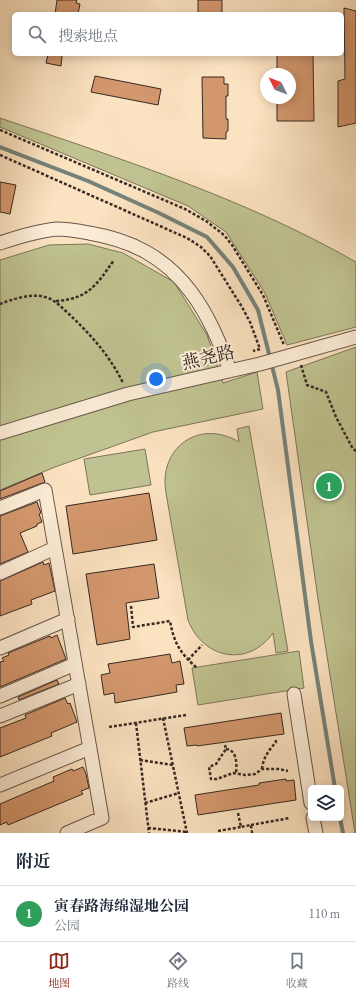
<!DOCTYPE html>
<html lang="zh">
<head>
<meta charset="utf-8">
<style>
  body { margin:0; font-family:"EB Garamond","Noto Serif SC",serif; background:#f6f6f7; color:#1f2937 }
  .controls { position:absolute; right:12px; bottom:12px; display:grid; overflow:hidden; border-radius:6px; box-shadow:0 2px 10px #0003 }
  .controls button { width:36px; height:36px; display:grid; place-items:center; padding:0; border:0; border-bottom:1px solid #e0e1e3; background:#fff; color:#1f2937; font:20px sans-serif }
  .compass { position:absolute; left:260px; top:68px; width:36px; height:36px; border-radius:50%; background:#fff; box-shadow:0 2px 10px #0003; rotate:313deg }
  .you { position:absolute; left:156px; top:379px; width:14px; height:14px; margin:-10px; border:3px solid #fff; border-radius:50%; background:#1a73e8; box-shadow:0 0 0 6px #1a73e833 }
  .badge { display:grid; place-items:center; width:26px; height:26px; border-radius:50%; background:#8f2418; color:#fff; font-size:13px; font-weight:700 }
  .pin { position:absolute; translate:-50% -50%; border:2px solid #fff; box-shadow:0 1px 4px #0006 }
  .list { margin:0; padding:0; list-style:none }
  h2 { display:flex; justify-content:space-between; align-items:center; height:52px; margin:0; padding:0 16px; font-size:17px }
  h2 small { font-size:13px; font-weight:400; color:#747a83 }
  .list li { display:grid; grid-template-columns:26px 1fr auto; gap:12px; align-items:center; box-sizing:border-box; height:56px; padding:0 16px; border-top:1px solid #e0e1e3 }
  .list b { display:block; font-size:15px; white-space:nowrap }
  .list p { margin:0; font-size:13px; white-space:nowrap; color:#747a83 }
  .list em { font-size:13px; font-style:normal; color:#747a83 }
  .icon { flex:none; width:22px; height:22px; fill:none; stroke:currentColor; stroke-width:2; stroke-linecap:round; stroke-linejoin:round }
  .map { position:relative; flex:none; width:356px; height:833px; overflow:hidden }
  .search { position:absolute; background:#fff; box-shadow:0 2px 10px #0003; left:12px; right:12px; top:12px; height:44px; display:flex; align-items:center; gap:10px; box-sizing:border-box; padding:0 14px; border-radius:6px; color:#747a83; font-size:15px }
  .sheet { height:108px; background:#fff }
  nav { display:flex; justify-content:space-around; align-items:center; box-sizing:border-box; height:56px; border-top:1px solid #e0e1e3; background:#fff; font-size:11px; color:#747a83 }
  nav a { display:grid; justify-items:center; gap:2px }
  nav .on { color:#8f2418 }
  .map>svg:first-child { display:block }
  .green { fill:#c0c391; stroke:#7c765a }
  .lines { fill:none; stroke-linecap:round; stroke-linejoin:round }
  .stream { stroke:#75827b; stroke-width:4 }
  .building { fill:#d3976d; stroke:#372923 }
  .minor-casing { stroke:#68574a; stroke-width:15 }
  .path { stroke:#372923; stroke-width:2.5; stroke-dasharray:3 2; stroke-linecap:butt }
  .minor { stroke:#fcecd6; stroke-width:13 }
  .labels { text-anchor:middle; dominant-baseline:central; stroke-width:4; stroke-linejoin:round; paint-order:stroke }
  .street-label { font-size:18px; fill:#372923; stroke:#fcecd6 }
</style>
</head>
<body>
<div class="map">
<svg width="356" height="833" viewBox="0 0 356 833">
  <rect width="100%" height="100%" fill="#fbe2c0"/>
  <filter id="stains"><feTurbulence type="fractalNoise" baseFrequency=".005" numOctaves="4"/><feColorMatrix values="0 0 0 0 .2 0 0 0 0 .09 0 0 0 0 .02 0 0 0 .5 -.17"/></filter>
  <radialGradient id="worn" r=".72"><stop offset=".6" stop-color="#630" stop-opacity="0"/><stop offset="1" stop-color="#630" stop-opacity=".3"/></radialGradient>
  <path class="green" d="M0,118C121,159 244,198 356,262V327L287,345L265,293L226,232L188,206L0,127Z
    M88,244L123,253L174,282L207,335L223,383L257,372L263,409L153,432L55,467L0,490V260L49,245Z
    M356,347V833H355L318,599L286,372Z
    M249,426L288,651L276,653L273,633C248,668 203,659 188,620L166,493C158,448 199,418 239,442L237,429Z
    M145,449L151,485L90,495L84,459Z
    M299,651L304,688L198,705L192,668Z"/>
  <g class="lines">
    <path class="stream" d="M0,147L88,181L159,213L207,237L233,267L258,310L278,390L311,641L335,788
      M340,818L343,833"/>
  </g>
  <path class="building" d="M57,0H77L76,3L80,4L78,14H55Z
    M198,0H222V14H198Z
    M344,8L356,11V123L338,127V81L345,79Z
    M48,54H61V55L62,56L61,66L46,63Z
    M277,54H313L314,121H277V98H290V74H277Z
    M95,76L161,89L158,105L91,92Z
    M202,77H224V84H228V96H226V119H228V131L226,132V139L203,138Z
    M0,182L16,185L10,214L0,212Z
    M42,473L45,482L0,499V491Z
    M149,493L157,540L73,554L66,506Z
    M37,502L41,513L39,514L42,522L37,524V526L20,533L28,552L0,564V516Z
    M43,562L44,565L49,563L55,591L31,600L32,604L0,616V581Z
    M154,564L159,598L126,603L130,639L97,645L86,574Z
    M57,635L66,659L0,687V662L4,661L2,658L9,655L8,653L50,636L51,638Z
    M170,654L172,663L180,661L184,684L176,685L177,692L115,703L114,693L104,695L101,675L110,673L108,664Z
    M57,680L59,684L19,700L18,697Z
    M65,698L68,704L70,703L77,722L51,733L52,736L0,757V728L26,718L25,715Z
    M281,713L284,734L197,746V745L187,746L184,728Z
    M83,767L86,774L89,788L81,791L83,794L8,825L7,822L0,825V804L54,781L53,777L72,769L73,771Z
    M286,779V781L294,780L296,800L198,815L195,795L259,785V783Z"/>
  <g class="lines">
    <g class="minor-casing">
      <path id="minor" d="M0,243C18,237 37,231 56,229C67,229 79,231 89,233C131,240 165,257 191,292C209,316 220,343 230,371
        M0,433L128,394L260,364L356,337
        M0,508L45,490L102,818L67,833
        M0,573L55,548
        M0,648L68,619
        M294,694L311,803
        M0,696L75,664
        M0,716L79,684
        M0,785L90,748
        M313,818L316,833"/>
    </g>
    <path class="path" d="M0,130L185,209L206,221L224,235L232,245L263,295L284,345
      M0,155L187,238L201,247L210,256L242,307L250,322L260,349L253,351
      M56,301C89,299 97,284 114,260
      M0,304C12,299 33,293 45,297C56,300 62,308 70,315C91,335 110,356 123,383
      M301,365L307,385L326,392L336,417L353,449L356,451
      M131,606L133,627L170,621C174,643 180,653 197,668
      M188,660L202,645
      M163,718L187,833
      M136,723L149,833
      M109,727L186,715
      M225,745L226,749L216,764L209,767L211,779H217L233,773L245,775L255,774L262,769H279L288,771
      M226,749C237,750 237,764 236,773
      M140,760L173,765
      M262,769C263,758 269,750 276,742L275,738
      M145,803L179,793
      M238,813L241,827L251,825L252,833
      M251,825L290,818
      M148,828L187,832
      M218,831L241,827"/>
    <use href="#minor" class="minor"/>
  </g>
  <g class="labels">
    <g class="street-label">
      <text transform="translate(208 357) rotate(-13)">燕尧路</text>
    </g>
  </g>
  <rect width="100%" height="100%" filter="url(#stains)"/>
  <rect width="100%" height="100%" fill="url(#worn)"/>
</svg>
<div class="controls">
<button><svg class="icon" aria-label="layers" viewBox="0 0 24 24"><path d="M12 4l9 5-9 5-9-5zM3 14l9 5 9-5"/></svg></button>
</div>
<svg class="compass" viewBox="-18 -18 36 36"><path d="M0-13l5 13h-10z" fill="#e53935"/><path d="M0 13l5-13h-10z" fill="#747a83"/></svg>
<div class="you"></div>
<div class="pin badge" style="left:329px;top:486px;background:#2e9e5b">1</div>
<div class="search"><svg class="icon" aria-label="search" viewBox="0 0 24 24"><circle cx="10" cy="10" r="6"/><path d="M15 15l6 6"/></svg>搜索地点</div>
</div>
<section class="sheet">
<h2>附近<small></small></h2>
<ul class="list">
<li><span class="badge" style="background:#2e9e5b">1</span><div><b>寅春路海绵湿地公园</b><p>公园</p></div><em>110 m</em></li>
</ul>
</section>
<nav>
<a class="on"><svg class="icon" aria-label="map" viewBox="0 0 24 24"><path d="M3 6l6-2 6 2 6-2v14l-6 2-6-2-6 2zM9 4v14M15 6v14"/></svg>地图</a>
<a><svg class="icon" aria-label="directions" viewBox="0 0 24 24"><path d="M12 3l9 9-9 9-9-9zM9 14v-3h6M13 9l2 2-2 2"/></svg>路线</a>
<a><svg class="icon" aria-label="saved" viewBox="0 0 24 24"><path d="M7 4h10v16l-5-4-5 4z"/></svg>收藏</a>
</nav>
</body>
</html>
